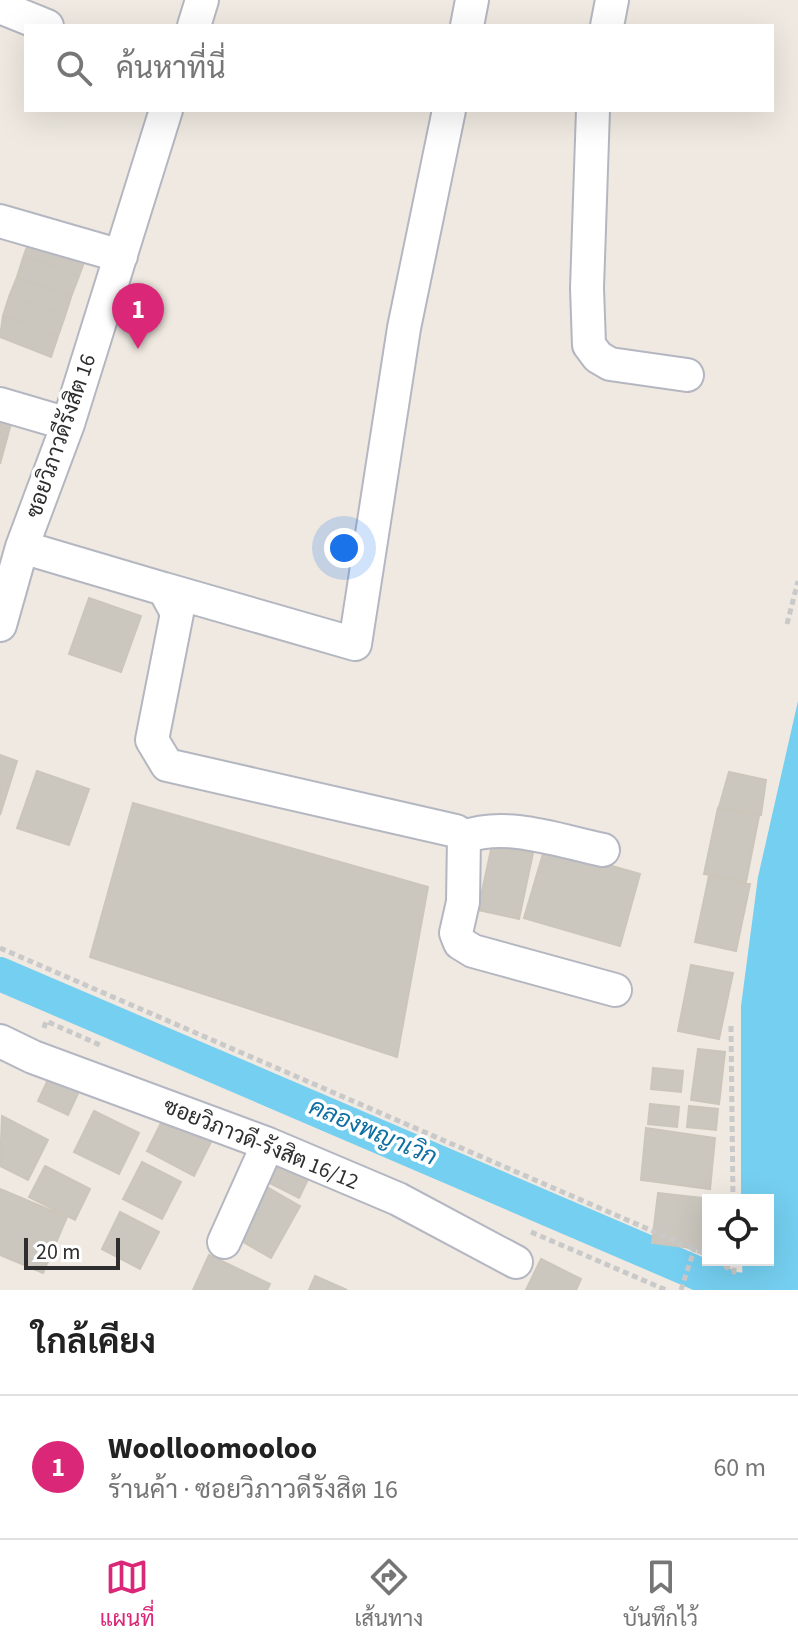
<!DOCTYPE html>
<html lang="th">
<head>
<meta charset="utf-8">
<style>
  body { margin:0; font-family:"Source Sans 3",Sarabun,sans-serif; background:#f6f6f6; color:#222 }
  .controls { position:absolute; right:24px; bottom:24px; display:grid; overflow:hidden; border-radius:0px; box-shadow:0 8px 32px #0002 }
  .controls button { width:72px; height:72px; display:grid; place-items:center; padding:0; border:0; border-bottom:2px solid #e0e0e0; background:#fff; color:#222; font:40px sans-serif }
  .scale { position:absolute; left:24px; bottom:20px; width:96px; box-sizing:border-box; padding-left:8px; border:4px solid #2e2e2e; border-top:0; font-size:22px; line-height:28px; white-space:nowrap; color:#2e2e2e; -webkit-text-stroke:6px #fff; paint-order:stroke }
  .you { position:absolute; left:344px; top:548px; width:28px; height:28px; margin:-20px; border:6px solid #fff; border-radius:50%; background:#1a73e8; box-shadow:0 0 0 12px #1a73e833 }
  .badge { display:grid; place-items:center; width:52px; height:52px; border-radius:50%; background:#db2777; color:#fff; font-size:26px; font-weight:700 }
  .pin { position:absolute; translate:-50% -66px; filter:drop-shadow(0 2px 4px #0008) }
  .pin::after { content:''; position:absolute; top:42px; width:28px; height:24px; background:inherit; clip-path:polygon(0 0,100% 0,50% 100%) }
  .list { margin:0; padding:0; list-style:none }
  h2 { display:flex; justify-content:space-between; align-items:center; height:104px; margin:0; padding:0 32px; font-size:34px }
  h2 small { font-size:26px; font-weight:400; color:#767676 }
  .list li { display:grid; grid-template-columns:52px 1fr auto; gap:24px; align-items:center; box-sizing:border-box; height:144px; padding:0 32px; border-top:2px solid #e0e0e0 }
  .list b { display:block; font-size:30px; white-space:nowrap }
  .list p { margin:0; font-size:26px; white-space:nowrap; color:#767676 }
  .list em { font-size:26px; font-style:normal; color:#767676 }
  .icon { flex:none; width:44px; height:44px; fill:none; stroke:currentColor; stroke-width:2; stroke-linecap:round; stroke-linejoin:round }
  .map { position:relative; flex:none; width:798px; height:1290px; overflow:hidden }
  .search { position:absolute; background:#fff; box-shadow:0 8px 32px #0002; left:24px; right:24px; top:24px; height:88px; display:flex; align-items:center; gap:20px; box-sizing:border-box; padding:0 28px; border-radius:0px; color:#767676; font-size:30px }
  .sheet { height:248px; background:#fff }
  nav { display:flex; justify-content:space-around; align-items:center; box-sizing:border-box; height:112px; border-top:2px solid #e0e0e0; background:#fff; font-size:22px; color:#767676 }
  nav a { display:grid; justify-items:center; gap:4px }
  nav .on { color:#db2777 }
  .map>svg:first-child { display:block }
  .water { fill:#75cff0 }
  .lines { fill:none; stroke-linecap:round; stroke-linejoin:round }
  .canal { stroke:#75cff0; stroke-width:34 }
  .building { fill:#cbc7bf; stroke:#cbc5ba; stroke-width:2 }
  .minor-casing { stroke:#b4b7c1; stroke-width:36 }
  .path { stroke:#c9c9c9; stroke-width:5; stroke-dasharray:6 4; stroke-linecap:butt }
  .minor { stroke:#fff; stroke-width:32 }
  .labels { text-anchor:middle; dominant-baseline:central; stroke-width:7; stroke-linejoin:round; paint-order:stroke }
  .street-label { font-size:22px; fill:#2e2e2e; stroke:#fff }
  .water-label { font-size:24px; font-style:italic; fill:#0d6fa3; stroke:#fff }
</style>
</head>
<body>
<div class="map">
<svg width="798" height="1290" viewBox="0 0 798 1290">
  <rect width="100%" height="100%" fill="#efe9e1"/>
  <path class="water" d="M798,701V1290H743L742,1260H768V1200H741V1006L758,877Z"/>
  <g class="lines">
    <path class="canal" d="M0,974L734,1289L745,1290"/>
  </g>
  <path class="building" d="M32,234L87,254L79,276L24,255Z
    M24,255L79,276L71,297L17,277Z
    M17,277L71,297L65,316L9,297Z
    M9,297L65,316L58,336L3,316Z
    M3,316L58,336L51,357L0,337Z
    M0,389L19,394L0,464Z
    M89,598L141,616L121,672L69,654Z
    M0,755L17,761L0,815Z
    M37,771L89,789L69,845L17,828Z
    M729,772L766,780L761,815L719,807Z
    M133,803L428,887L397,1057L90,957Z
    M718,808L759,816L746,882L704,874Z
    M492,845L533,853L519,919L478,910Z
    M545,847L640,874L620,946L524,918Z
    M709,876L750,884L736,951L695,942Z
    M691,965L733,973L719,1039L678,1031Z
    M698,1049L725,1052L719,1104L691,1100Z
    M653,1068L683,1071L681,1092L651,1089Z
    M52,1071L82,1085L68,1115L38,1101Z
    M650,1104L679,1107L677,1127L648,1124Z
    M689,1106L718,1109L716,1130L687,1127Z
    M94,1111L139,1133L119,1174L74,1152Z
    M167,1111L214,1136L194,1176L147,1151Z
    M2,1116L48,1140L28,1180L0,1166Z
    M646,1128L715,1138L710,1189L641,1180Z
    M279,1141L317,1161L299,1198L260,1178Z
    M142,1162L181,1182L162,1219L123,1199Z
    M45,1166L90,1189L75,1220L29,1197Z
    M260,1183L300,1206L271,1258L231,1235Z
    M0,1189L67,1217L43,1273L0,1255Z
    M658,1193L720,1200H708V1250L652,1243Z
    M120,1212L159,1232L140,1269L102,1249Z
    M209,1255L270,1284L267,1290H193Z
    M541,1259L581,1279L576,1290H526Z
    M315,1276L347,1290H309Z"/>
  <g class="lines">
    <g class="minor-casing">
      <path id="minor" d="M0,7L47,26
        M194,26L202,0
        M467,26L472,0
        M607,26L612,0
        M593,110L587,288L589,345L598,357L610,364L687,375
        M0,221L121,256
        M0,404L68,424
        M22,547L164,589L177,613L152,740L167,765L456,831L464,837L463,902L456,933L460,943L473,951L615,990
        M164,589L355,644L404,328L449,110
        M0,625L22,547L68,424L166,110
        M464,837C507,821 559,841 603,850
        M0,1041L33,1057L268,1144L398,1199L516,1262
        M224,1242L268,1144"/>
    </g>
    <path class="path" d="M787,624L798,581
      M0,948L708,1255
      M731,1026L733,1200
      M44,1028L46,1021L100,1045
      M531,1232L666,1290
      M716,1260L734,1272V1260
      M681,1290L695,1247"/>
    <use href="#minor" class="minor"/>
  </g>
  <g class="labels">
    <g class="street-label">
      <text transform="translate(61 436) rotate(-71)">ซอยวิภาวดีรังสิต 16</text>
      <text transform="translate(261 1144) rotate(22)">ซอยวิภาวดี-รังสิต 16/12</text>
    </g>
    <g class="water-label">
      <text transform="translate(373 1132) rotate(23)">คลองพญาเวิก</text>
    </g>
  </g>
</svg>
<div class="controls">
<button><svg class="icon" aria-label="locate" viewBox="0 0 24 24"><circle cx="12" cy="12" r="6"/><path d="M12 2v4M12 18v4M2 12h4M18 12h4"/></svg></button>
</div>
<div class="scale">20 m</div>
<div class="you"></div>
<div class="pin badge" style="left:138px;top:349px">1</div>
<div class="search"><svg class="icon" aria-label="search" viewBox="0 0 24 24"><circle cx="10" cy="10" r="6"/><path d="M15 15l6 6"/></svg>ค้นหาที่นี่</div>
</div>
<section class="sheet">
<h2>ใกล้เคียง<small></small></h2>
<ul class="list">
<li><span class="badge">1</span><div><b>Woolloomooloo</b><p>ร้านค้า · ซอยวิภาวดีรังสิต 16</p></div><em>60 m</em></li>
</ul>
</section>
<nav>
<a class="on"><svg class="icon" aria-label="map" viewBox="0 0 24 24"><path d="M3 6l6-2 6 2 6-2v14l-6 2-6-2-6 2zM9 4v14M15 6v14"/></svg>แผนที่</a>
<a><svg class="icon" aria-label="directions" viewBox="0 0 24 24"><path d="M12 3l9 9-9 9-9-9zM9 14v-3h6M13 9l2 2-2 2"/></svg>เส้นทาง</a>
<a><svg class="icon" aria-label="saved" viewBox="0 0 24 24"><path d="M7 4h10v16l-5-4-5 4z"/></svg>บันทึกไว้</a>
</nav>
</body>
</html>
